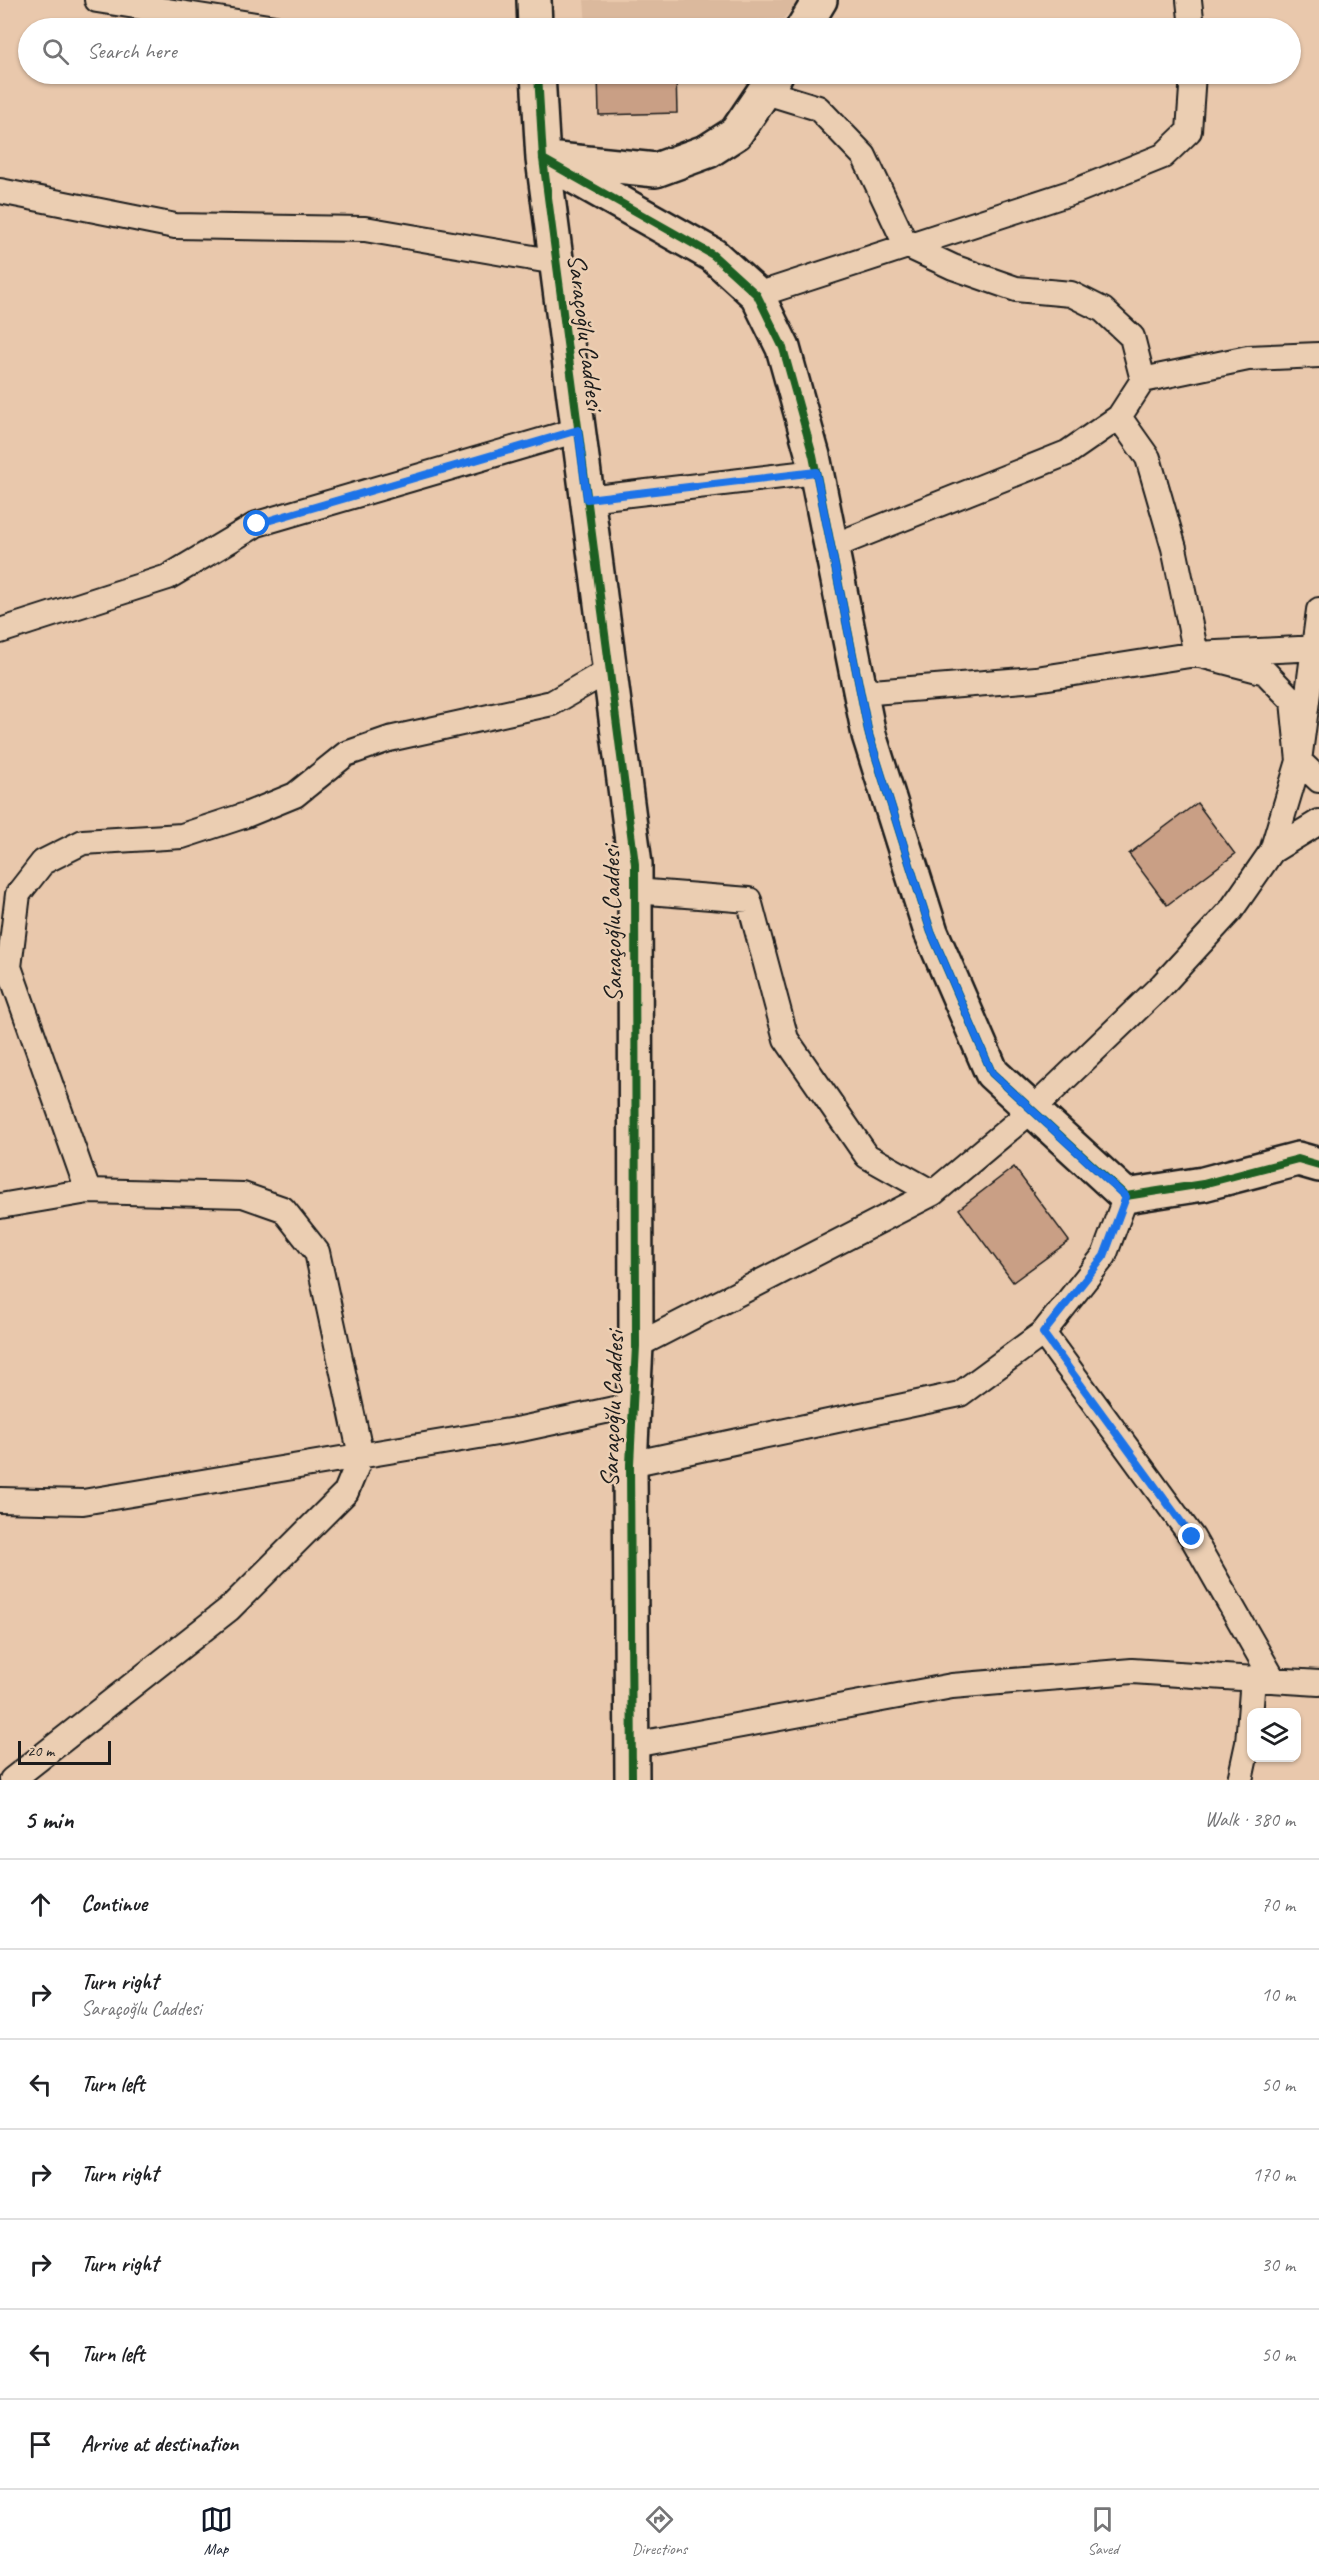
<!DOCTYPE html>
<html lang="en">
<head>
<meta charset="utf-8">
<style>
  body { margin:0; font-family:Caveat,sans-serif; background:#f2f2f2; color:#202124 }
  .controls { position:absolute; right:18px; bottom:18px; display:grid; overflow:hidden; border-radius:12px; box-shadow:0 2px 4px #0004 }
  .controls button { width:54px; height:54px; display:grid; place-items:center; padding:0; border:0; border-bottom:2px solid #e0e0e0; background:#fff; color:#202124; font:30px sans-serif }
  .scale { position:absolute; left:18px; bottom:15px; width:93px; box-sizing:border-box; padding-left:6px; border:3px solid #1c1c1c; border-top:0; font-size:16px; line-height:21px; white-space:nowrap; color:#1c1c1c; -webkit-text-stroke:4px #ebceb2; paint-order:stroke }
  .stop { position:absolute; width:18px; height:18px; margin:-14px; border:4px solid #1a73e8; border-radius:50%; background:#fff }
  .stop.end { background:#1a73e8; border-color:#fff; box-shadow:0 2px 6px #0008 }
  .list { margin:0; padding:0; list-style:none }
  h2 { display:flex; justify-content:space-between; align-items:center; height:78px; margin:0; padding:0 24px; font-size:26px }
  h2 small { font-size:20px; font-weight:400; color:#757577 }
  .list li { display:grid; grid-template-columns:39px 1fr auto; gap:18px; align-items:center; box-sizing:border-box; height:90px; padding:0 24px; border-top:2px solid #e0e0e0 }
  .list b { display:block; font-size:22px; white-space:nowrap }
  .list p { margin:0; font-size:20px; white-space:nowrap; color:#757577 }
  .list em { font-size:20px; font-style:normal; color:#757577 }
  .icon { flex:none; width:33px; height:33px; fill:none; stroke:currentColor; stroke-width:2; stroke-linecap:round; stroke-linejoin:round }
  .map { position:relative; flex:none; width:1319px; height:1780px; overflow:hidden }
  .search { position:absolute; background:#fff; box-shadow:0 2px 4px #0004; left:18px; right:18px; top:18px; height:66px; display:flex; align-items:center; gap:15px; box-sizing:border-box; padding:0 21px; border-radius:33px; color:#757577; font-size:22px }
  .sheet { height:708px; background:#fff }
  nav { display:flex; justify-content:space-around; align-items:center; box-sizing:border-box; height:84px; border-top:2px solid #e0e0e0; background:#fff; font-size:16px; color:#757577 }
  nav a { display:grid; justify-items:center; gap:3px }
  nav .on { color:#111827 }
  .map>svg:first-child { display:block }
  .built { fill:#dbb99d }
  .building { fill:#c99f85; stroke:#1c1c1c; stroke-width:1.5 }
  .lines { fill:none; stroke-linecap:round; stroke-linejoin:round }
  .street-casing { stroke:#1c1c1c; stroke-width:28 }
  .secondary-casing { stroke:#1c1c1c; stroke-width:38 }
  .street { stroke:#ebceb2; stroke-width:24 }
  .secondary { stroke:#ebceb2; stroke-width:33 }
  .cycleway-casing { stroke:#ebceb2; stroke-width:11 }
  .cycleway { stroke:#1b5e20; stroke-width:8 }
  .route { stroke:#1a73e8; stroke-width:8 }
  .labels { text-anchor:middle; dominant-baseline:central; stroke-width:5; stroke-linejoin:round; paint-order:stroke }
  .street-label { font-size:26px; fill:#1c1c1c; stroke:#ebceb2 }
</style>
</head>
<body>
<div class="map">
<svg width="1319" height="1780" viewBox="0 0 1319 1780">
  <rect width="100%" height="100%" fill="#e9c8ac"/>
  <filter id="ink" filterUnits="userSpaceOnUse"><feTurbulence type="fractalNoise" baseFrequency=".0167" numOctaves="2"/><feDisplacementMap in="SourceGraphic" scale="12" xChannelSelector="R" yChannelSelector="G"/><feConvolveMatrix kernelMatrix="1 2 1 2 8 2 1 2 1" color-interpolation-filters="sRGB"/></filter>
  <g filter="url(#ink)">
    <path class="built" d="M584,0H800L783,19L586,26Z"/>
    <path class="building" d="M598,74H676L677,113L599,115Z
      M1197,803L1235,854L1167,905L1129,854Z
      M1014,1167L1069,1241L1013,1282L959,1209Z"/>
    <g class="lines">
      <g class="street-casing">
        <path id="street" d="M97,0L275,28
          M1189,0L1192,28
          M766,92L818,108L864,156L906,245L953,267L1016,289L1071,294L1103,310L1132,337L1143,380L1119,417L1067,453L831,547
          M0,191L175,226L365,229L556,262
          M757,295L1076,191L1163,156L1189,131L1193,74
          M1143,380L1248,358L1319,355
          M1119,417L1148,458L1174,548L1196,654L1265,672L1293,701L1299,761L1319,780
          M587,499L816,472
          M0,631L168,577L257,524L578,430
          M860,693L1036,679L1196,654L1319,648
          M1272,851L1319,822
          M635,891L749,900L786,1039L867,1156L933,1193
          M88,1191L9,967L18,894L43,862L83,842L182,836L246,815L295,795L346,754L389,739L552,703L609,670
          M0,1206L88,1191L243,1195L283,1209L317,1252L361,1456L346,1492L229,1609L12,1780
          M1043,1333L1192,1537L1273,1679
          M636,1346L933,1193L1032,1110L1162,985L1231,910L1272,851L1299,761L1319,610
          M630,1464L960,1394L1043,1333L1104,1256L1126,1196
          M0,1500L83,1502L521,1429L633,1405
          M633,1745L952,1686L1132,1671L1319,1683
          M1240,1780L1248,1743L1253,1678"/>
      </g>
      <g class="secondary-casing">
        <path id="secondary" d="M534,0L535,28
          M803,28L820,0
          M538,74L543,159L635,864L636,1346L630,1464L632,1780
          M543,159L713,255L757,295L783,348L813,456L869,735L931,932L992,1073L1126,1196L1203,1184L1298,1159L1319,1165
          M557,160L656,170L708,151L736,133L776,74"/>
      </g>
      <use href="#street" class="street"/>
      <use href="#secondary" class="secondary"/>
      <g class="cycleway-casing">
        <path id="cycleway" d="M538,74L543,159L635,864L636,1346L630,1464L632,1780
          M543,159L713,255L757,295L783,348L813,456L869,735L931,932L992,1073L1126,1196L1203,1184L1298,1159L1319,1165"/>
      </g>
      <use href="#cycleway" class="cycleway"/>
    </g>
  </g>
  <g class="lines" filter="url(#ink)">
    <path class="route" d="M257,524L578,430L587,499L816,472L869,735L931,932L992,1073L1126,1197L1104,1256L1043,1333L1192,1537"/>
  </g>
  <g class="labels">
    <g class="street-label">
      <text transform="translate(586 332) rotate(83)">Saraçoğlu Caddesi</text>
      <text transform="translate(612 924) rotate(-91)">Saraçoğlu Caddesi</text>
      <text transform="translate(612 1409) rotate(-88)">Saraçoğlu Caddesi</text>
    </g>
  </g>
</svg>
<div class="controls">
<button><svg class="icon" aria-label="layers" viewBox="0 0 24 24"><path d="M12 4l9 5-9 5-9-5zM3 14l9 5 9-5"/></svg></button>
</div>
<div class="scale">20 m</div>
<div class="stop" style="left:257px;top:524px"></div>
<div class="stop end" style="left:1192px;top:1537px"></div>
<div class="search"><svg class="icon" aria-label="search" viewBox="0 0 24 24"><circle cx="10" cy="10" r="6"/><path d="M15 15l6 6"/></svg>Search here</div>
</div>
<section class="sheet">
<h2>5 min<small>Walk · 380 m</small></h2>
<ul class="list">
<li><svg class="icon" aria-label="ahead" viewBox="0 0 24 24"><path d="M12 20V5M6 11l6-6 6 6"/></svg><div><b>Continue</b></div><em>70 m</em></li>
<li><svg class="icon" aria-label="right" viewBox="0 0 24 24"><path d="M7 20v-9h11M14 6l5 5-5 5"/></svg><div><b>Turn right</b><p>Saraçoğlu Caddesi</p></div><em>10 m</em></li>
<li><svg class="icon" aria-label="left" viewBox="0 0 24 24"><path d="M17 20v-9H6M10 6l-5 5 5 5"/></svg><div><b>Turn left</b></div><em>50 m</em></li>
<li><svg class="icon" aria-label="right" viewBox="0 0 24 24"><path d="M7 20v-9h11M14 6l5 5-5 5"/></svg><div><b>Turn right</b></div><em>170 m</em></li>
<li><svg class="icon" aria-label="right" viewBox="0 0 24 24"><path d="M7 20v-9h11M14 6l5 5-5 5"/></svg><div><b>Turn right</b></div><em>30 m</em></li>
<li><svg class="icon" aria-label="left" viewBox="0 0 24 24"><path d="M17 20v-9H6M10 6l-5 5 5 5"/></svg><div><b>Turn left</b></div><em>50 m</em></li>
<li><svg class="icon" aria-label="arrive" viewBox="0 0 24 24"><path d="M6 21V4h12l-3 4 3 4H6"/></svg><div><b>Arrive at destination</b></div></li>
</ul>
</section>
<nav>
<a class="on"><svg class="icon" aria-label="map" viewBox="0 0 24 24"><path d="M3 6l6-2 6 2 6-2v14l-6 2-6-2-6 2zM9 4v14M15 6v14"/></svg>Map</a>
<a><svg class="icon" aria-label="directions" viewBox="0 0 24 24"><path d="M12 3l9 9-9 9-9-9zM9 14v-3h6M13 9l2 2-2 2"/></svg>Directions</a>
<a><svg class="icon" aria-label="saved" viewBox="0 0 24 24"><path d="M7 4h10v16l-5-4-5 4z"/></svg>Saved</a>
</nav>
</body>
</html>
